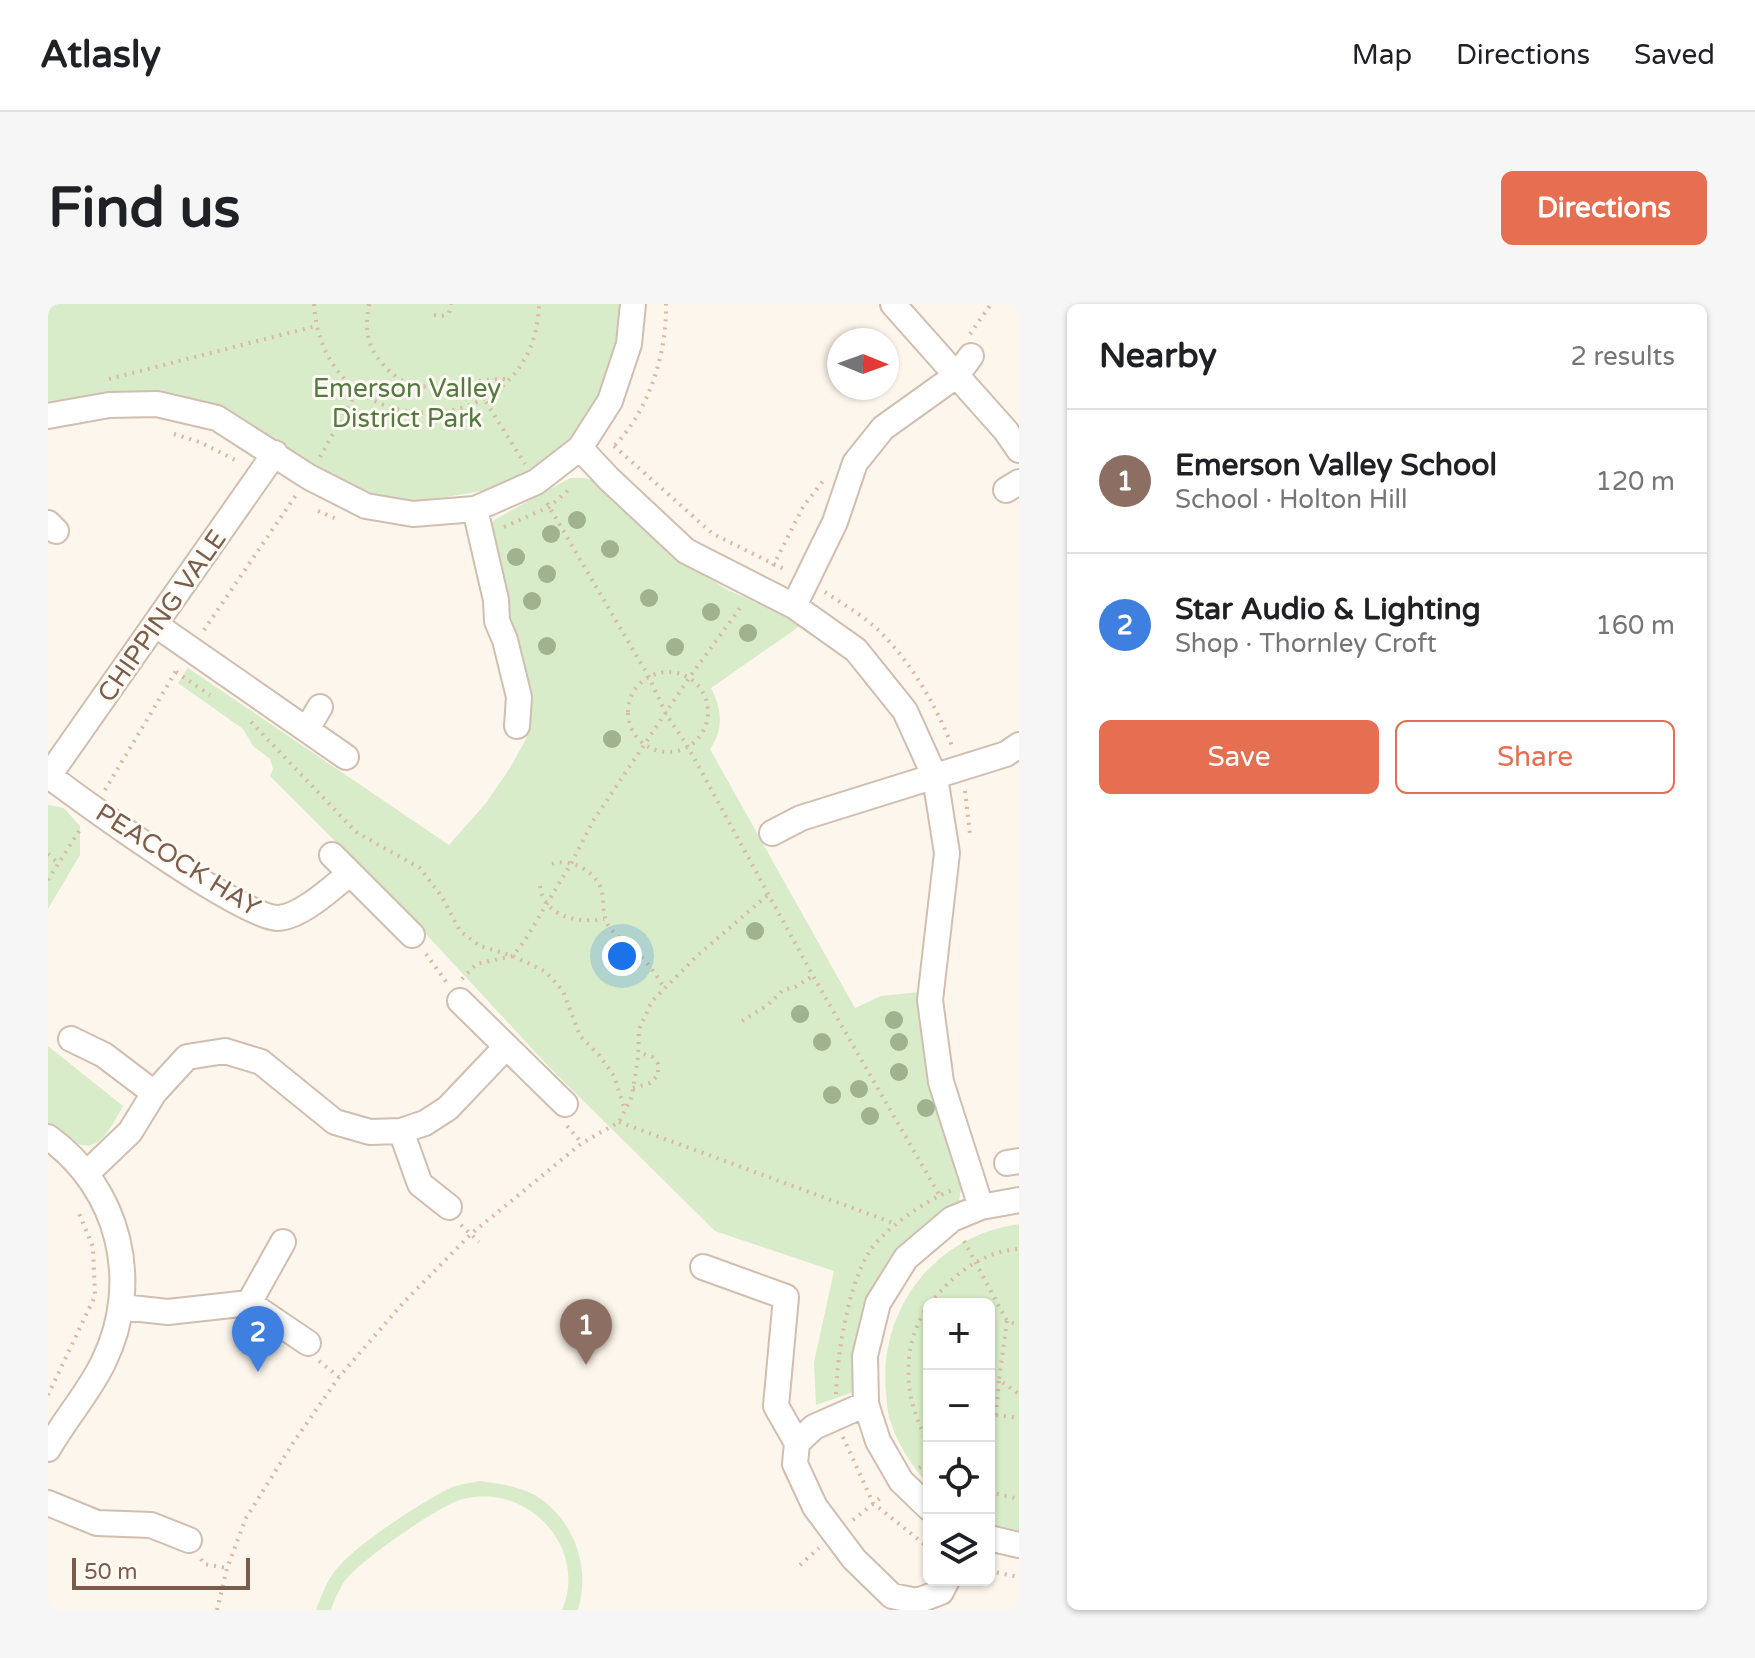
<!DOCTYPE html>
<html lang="en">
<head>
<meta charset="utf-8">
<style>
  body { margin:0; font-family:"Varela Round",sans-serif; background:#f6f6f6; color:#202124 }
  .controls { position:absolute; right:24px; bottom:24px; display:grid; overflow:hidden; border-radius:12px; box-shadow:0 2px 6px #0004 }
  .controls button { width:72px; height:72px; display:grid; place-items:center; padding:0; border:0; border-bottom:2px solid #e0e0e0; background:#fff; color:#202124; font:40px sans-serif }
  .compass { position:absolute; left:779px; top:24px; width:72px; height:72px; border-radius:50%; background:#fff; box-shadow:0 2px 6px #0004; rotate:91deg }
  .scale { position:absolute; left:24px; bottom:20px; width:178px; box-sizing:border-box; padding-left:8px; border:4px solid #7a5c4d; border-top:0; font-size:22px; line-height:28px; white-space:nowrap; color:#7a5c4d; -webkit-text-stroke:6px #fffaf3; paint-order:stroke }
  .you { position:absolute; left:574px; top:652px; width:28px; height:28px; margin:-20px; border:6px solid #fff; border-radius:50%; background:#1a73e8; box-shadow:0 0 0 12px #1a73e833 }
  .badge { display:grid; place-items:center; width:52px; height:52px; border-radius:50%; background:#e76f51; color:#fff; font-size:26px; font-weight:700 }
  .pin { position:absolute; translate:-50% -66px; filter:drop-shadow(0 2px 4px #0008) }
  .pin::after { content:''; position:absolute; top:42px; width:28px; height:24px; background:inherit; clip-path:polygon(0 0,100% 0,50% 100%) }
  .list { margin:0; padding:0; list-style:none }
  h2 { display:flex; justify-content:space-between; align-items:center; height:104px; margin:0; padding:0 32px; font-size:34px }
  h2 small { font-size:26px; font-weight:400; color:#757577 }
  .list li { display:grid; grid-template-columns:52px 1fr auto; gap:24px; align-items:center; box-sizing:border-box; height:144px; padding:0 32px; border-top:2px solid #e0e0e0 }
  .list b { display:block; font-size:30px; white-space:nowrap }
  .list p { margin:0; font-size:26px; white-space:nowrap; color:#757577 }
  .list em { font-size:26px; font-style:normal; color:#757577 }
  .actions { display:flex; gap:16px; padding:24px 32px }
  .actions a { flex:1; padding:18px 0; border:2px solid #e76f51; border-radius:12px; text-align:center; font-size:28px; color:#e76f51 }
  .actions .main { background:#e76f51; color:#fff }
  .icon { flex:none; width:44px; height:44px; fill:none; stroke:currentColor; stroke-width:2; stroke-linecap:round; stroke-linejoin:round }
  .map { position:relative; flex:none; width:971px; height:1306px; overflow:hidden; border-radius:12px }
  header { display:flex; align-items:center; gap:48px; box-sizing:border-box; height:112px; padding:0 40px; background:#fff; border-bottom:2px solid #e0e0e0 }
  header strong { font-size:38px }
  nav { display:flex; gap:44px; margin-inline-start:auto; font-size:28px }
  .intro { display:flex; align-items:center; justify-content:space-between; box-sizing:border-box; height:192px; padding:0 48px }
  h1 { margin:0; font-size:56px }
  .button { padding:20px 36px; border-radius:12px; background:#e76f51; color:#fff; font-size:28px; font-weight:700 }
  main { display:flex; gap:48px; padding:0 48px }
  aside { flex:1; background:#fff; border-radius:12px; box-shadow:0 2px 6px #0004 }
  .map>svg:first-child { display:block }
  .green { fill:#d8ecc9 }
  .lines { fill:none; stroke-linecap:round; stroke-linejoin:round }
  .minor-casing { stroke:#d1beb0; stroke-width:28 }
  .path { stroke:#d9b8a5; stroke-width:4; stroke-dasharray:2 6; stroke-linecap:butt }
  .minor { stroke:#fff; stroke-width:24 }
  .tree { fill:#a0b28e }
  .labels { text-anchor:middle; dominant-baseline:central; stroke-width:6; stroke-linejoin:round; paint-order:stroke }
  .park-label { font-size:26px; fill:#537a41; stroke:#fffaf3 }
  .street-label { font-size:26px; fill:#7a5c4d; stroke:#fffaf3 }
</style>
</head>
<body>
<header>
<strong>Atlasly</strong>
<nav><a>Map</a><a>Directions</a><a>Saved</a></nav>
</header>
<div class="intro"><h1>Find us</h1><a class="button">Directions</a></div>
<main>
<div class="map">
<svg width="971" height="1306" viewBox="0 0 971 1306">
  <rect width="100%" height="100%" fill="#fdf6ec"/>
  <path class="green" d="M0,0H578L562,97L488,178L339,203L223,134L98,111H0Z
    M522,174H537L548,178L628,254L680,286L737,311L752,322L663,384C674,405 676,425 662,445L807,704L833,692L872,688L915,874L910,903L848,953L809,1087L768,1101L766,1058L786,967L667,927L501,763L353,603L222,472L225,465L222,455L205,442L195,425L130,379L140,364L401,541L438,499L462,464L478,435L482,404L440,225L446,216Z
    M0,501L16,504L32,522V551L0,605Z
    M0,742L75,802C50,848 43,852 0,824Z
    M971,920V1227L941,1220V1000H881V1181C863,1161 849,1140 841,1113C839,1106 839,1097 838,1089C830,1005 887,931 971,920Z
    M432,1177C451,1180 470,1182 487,1191C526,1215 543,1263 530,1306H514C541,1244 479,1178 415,1195C391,1201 310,1258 296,1278C290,1287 286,1297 283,1306H268C274,1290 279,1275 291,1262C311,1239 374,1198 402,1184C411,1180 423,1179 432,1177Z"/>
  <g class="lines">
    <g class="minor-casing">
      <path id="minor" d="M845,0L958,127L971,146
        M0,112L61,101L109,100L169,114L261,173L318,202L365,210L427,205L488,178L532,144L562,97L581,40L585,0
        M532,144L561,175L638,247L746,302L808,346L857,407L887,473L899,549L882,696L893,778L933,903
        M958,186L971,178
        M427,205L448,296L449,317L457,336L471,393L469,422
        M0,219L8,227
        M746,302L787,218L807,159L835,124L909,71L923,52
        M108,321L298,453
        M259,425L272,403
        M1,472C36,498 196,615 230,614C253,613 285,583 302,569
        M0,473L227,149
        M724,529L753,514L958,450L971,441
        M284,551L364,631
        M412,697L517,800
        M23,735L56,751L106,789
        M353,827L372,880L401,903
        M0,833C72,885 94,978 56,1057C42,1087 17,1115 0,1145
        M959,859L971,857
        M38,870L82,828L106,789L139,753L177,747L213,758L287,818L322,828L353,827L377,819L400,804L457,744
        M655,963L738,993L728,1102L749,1139
        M201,999L260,1039
        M74,1003L120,1008L201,999L235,938
        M818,1100L766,1123L749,1139L747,1160L767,1203L806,1255L844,1292L869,1297L893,1288L899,1276
        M0,1199L49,1219L103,1221L141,1236
        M881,1204L853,1177L830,1137L818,1100L817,1052L830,999L858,954L904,915L933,903L971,896
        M941,1234L971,1241"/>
    </g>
    <path class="path" d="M266,0C275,148 488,142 491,0
      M321,0C317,22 318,41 333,58C369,103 413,73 459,75
      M386,11L394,12L401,9L403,0
      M922,30L943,0
      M61,75L268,22
      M421,81L436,95L477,160
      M126,130L154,139L191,158
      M567,141C601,106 619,49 618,0
      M566,142L665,230L738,266
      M272,153L309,87
      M499,199L601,373L618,410L640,443L765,672L893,894
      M270,207L291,216
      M456,223L501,203L524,183
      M725,262L755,203L775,177
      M777,288C793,299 813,310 828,324C863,357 887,400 905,444
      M156,326L248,191
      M128,368L162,391
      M580 408a40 40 0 1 1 80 0a40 40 0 1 1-80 0Z
      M203,418L308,528L372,564L394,593L412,627L432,642L465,652L498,668L515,687L532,732L551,751L566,772L576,803
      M57,486L128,367
      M917,487L922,530
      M0,550L10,559
      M504,560C520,554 544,565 552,582C558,596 552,611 562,624C570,635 581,640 590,649C601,660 609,672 617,685
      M0,576L33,524
      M492,582C495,612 530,620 556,615
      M378,650L399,679
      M414,675L428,660L465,652L477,636L524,558L545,517L641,374L695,300
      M694,717L721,700L735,686L747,683L765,672
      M585,784L602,779L610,771V760L604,753L590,748
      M571,818L848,920
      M519,822L534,839
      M413,921L431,938
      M916,937L959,1017L971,1021
      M882,1000C903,972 934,947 971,945
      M881,1001C851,1042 856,1098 881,1139
      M959,1017L951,1076L971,1090
      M271,1057L291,1073
      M788,1090C789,1050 800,984 820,950C834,926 878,896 904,886
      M0,1091L47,992L45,943L30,907
      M948,1111L951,1077
      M941,1115L948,1111L971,1114
      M795,1133L825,1199L881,1244
      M871,1164L881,1157
      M941,1188L971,1195
      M805,1216L836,1191
      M153,1255L156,1260L179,1264
      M752,1261L771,1244
      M941,1267L971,1273
      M169,1306L179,1264L198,1214L245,1139L291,1073L355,999L423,930L534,839L571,818L584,792L590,753L591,725L604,697L650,651L721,590"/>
    <use href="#minor" class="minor"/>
  </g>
  <g class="tree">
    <circle cx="529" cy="216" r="9"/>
    <circle cx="503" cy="230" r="9"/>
    <circle cx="562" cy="245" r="9"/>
    <circle cx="468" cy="253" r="9"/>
    <circle cx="499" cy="270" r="9"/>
    <circle cx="601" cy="294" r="9"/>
    <circle cx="484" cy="297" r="9"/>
    <circle cx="663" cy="308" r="9"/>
    <circle cx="700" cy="329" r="9"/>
    <circle cx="499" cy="342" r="9"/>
    <circle cx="627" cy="343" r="9"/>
    <circle cx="564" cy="435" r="9"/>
    <circle cx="707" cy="627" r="9"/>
    <circle cx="752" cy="710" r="9"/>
    <circle cx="846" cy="716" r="9"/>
    <circle cx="774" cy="738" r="9"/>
    <circle cx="851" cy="738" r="9"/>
    <circle cx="851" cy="768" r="9"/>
    <circle cx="811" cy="785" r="9"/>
    <circle cx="784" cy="791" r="9"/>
    <circle cx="878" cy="804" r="9"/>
    <circle cx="822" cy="812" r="9"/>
  </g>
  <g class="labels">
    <g class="park-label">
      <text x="359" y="84">Emerson Valley<tspan x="359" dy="30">District Park</tspan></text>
    </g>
    <g class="street-label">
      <text transform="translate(114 312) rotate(-55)">CHIPPING VALE</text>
      <text transform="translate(130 556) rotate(32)">PEACOCK HAY</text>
    </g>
  </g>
</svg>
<div class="controls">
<button>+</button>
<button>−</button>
<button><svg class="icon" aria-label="locate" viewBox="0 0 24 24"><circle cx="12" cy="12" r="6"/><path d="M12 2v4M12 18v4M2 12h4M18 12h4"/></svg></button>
<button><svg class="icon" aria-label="layers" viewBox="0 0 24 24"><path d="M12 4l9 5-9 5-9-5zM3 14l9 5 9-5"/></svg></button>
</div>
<svg class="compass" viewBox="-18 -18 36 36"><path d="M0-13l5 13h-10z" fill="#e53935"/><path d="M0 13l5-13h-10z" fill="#757577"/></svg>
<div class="scale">50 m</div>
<div class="you"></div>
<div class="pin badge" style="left:538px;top:1061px;background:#8d6e63">1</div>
<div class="pin badge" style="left:210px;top:1068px;background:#3f7fe0">2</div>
</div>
<aside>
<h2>Nearby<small>2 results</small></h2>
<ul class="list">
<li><span class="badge" style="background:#8d6e63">1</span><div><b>Emerson Valley School</b><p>School · Holton Hill</p></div><em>120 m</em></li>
<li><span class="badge" style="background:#3f7fe0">2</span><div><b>Star Audio &amp; Lighting</b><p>Shop · Thornley Croft</p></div><em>160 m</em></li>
</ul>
<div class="actions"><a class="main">Save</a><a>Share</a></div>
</aside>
</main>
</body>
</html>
